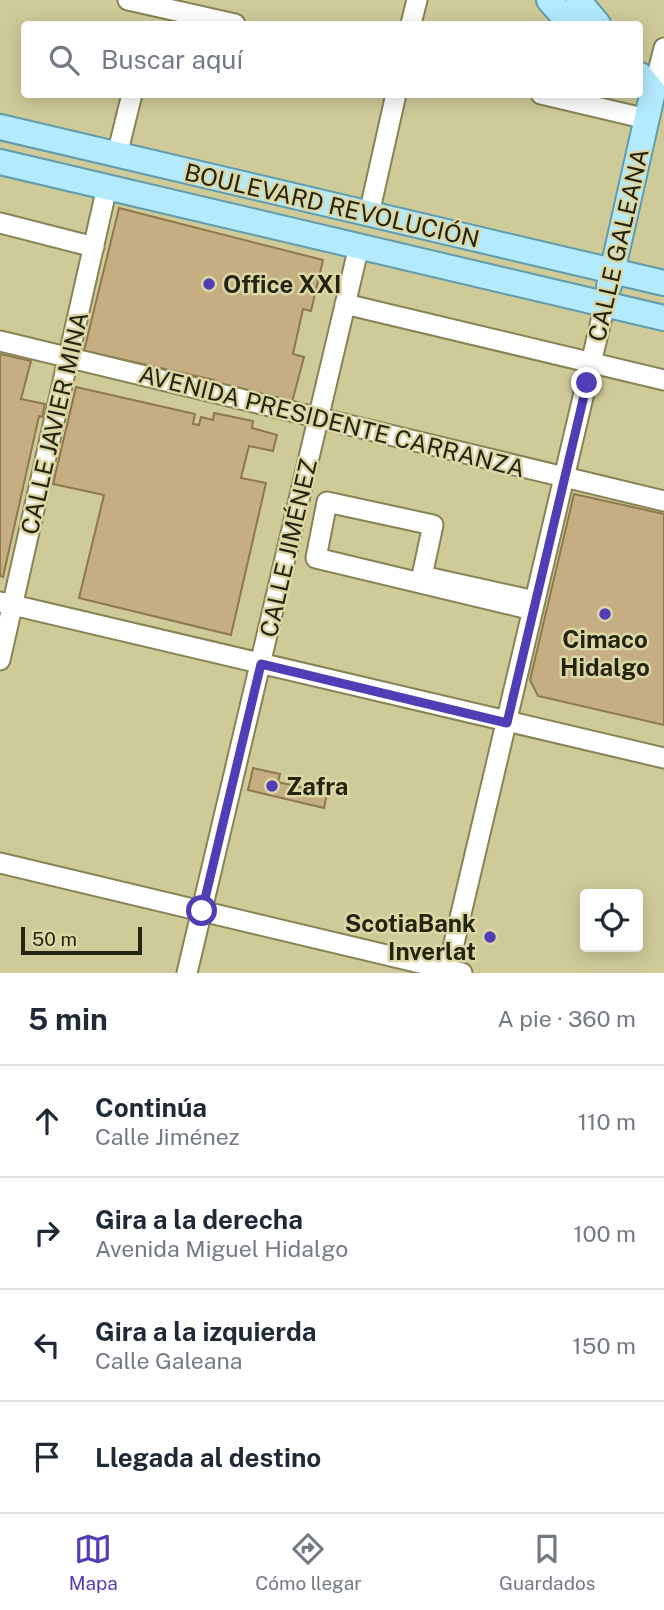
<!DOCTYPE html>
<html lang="es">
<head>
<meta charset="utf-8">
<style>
  body { margin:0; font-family:"Public Sans",sans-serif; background:#f2f2f3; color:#1f2937 }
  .controls { position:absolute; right:21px; bottom:21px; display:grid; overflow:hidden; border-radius:7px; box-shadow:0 4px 18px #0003 }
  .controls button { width:63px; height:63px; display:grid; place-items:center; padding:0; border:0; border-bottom:2px solid #e0e1e3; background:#fff; color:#1f2937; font:35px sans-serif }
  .scale { position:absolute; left:21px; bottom:18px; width:121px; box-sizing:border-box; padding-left:7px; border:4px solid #252410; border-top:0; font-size:19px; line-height:24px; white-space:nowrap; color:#252410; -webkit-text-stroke:5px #dcd8a6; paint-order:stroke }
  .stop { position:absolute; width:21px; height:21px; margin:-16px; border:5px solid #513eb6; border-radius:50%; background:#fff }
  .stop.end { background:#513eb6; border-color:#fff; box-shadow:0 2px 7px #0008 }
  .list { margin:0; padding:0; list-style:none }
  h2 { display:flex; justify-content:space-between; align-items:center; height:91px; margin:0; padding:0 28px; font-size:30px }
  h2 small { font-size:23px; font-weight:400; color:#747a83 }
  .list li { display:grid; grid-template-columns:46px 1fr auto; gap:21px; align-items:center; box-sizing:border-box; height:112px; padding:0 28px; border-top:2px solid #e0e1e3 }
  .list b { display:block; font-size:26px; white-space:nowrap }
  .list p { margin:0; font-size:23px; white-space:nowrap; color:#747a83 }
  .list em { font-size:23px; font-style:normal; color:#747a83 }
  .icon { flex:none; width:38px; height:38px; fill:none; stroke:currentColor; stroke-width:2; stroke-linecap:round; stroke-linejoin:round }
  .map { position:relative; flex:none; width:664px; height:973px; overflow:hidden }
  .search { position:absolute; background:#fff; box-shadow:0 4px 18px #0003; left:21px; right:21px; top:21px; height:77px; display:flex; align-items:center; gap:18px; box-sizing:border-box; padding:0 24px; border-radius:7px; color:#747a83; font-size:26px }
  .sheet { height:539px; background:#fff }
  nav { display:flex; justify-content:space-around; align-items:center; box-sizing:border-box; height:98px; border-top:2px solid #e0e1e3; background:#fff; font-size:19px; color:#747a83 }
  nav a { display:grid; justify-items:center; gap:4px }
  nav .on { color:#513eb6 }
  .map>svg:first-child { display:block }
  .building { fill:#c5ae81; stroke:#8e784c; stroke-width:2 }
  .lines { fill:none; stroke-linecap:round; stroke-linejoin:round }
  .minor-casing { stroke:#878354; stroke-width:23 }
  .major-casing { stroke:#609cab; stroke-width:28 }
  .minor { stroke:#fff; stroke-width:19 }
  .major { stroke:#b3eafe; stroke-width:24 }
  .route { stroke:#513eb6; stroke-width:9 }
  .poi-dot { fill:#513eb6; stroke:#dcd8a6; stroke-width:2.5 }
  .labels { text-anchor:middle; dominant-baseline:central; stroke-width:5; stroke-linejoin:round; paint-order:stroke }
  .street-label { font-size:24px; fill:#252410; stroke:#dcd8a6 }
  .poi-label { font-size:24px; font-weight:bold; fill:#252410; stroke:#dcd8a6; text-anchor:start }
</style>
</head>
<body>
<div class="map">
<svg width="664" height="973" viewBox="0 0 664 973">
  <rect width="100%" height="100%" fill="#cfcb99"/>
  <path class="building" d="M119,208L323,260L311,311L303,309L293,354L304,357L292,402L213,383L214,380L84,351Z
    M0,354L31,361L21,399L45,404L42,417L39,416L3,577L0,576Z
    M76,387L195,414L193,424L199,425L201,417L213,420L214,413L253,421L252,428L277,435L273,451L249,446L241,478L266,483L231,635L79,598L104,495L53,484Z
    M574,494L664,514V725L538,696L530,680Z
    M253,768L280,774L278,782L327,793L324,808L248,790Z"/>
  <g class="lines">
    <g class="minor-casing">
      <path id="minor" d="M128,0L235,24
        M411,24L417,0
        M653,91L664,48
        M541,94L647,119
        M117,155L132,94
        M369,214L396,94
        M0,223L94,247
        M345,304L664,380
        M0,341L664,501
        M0,602L664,758
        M533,610L316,558L327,502L433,525L422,576L535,601
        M0,660L107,187
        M0,863L462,973
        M187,973L359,246
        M447,973L605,304"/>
    </g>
    <g class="major-casing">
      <path id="major" d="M549,0L570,24
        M578,0L598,24
        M0,127L664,283
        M0,162L664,318
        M609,286L653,91L640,75"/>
    </g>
    <use href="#minor" class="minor"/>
    <use href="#major" class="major"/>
  </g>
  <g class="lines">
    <path class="route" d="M202,911L261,664L507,723L587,383"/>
  </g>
  <g class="poi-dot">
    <circle cx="209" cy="284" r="7"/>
    <circle cx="605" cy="614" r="7"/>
    <circle cx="272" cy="786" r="7"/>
    <circle cx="490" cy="937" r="7"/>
  </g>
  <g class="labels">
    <g class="street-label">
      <text transform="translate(332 205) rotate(13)">BOULEVARD REVOLUCIÓN</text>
      <text transform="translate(618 245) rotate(-77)">CALLE GALEANA</text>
      <text transform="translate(332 421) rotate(14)">AVENIDA PRESIDENTE CARRANZA</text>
      <text transform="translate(54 423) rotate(-77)">CALLE JAVIER MINA</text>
      <text transform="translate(288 548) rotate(-77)">CALLE JIMÉNEZ</text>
    </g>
    <g class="poi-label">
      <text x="223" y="284">Office XXI</text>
      <text x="605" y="639" text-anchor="middle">Cimaco<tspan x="605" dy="28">Hidalgo</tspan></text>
      <text x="286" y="786">Zafra</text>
      <text x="476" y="923" text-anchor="end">ScotiaBank<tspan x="476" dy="28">Inverlat</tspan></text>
    </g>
  </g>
</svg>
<div class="controls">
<button><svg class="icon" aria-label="locate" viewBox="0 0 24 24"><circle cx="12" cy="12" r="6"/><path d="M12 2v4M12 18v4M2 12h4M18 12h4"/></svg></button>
</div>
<div class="scale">50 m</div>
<div class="stop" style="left:202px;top:911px"></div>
<div class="stop end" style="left:587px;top:383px"></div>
<div class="search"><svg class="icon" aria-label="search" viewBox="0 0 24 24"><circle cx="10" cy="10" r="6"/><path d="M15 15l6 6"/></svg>Buscar aquí</div>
</div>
<section class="sheet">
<h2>5 min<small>A pie · 360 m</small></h2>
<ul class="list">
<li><svg class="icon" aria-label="ahead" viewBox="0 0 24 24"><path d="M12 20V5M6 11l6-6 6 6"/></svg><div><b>Continúa</b><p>Calle Jiménez</p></div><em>110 m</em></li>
<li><svg class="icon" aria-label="right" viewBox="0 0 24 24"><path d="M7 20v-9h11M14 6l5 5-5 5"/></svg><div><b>Gira a la derecha</b><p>Avenida Miguel Hidalgo</p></div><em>100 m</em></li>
<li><svg class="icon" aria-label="left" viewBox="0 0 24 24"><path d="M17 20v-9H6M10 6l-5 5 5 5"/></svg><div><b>Gira a la izquierda</b><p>Calle Galeana</p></div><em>150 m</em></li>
<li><svg class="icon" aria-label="arrive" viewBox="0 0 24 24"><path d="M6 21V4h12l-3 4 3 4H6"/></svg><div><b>Llegada al destino</b></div></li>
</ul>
</section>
<nav>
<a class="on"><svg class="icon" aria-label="map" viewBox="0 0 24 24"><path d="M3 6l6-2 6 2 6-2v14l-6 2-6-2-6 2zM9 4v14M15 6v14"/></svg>Mapa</a>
<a><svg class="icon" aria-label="directions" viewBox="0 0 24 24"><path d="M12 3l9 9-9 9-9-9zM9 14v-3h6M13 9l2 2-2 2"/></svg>Cómo llegar</a>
<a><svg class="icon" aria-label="saved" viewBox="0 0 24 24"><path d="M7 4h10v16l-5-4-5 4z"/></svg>Guardados</a>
</nav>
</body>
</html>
